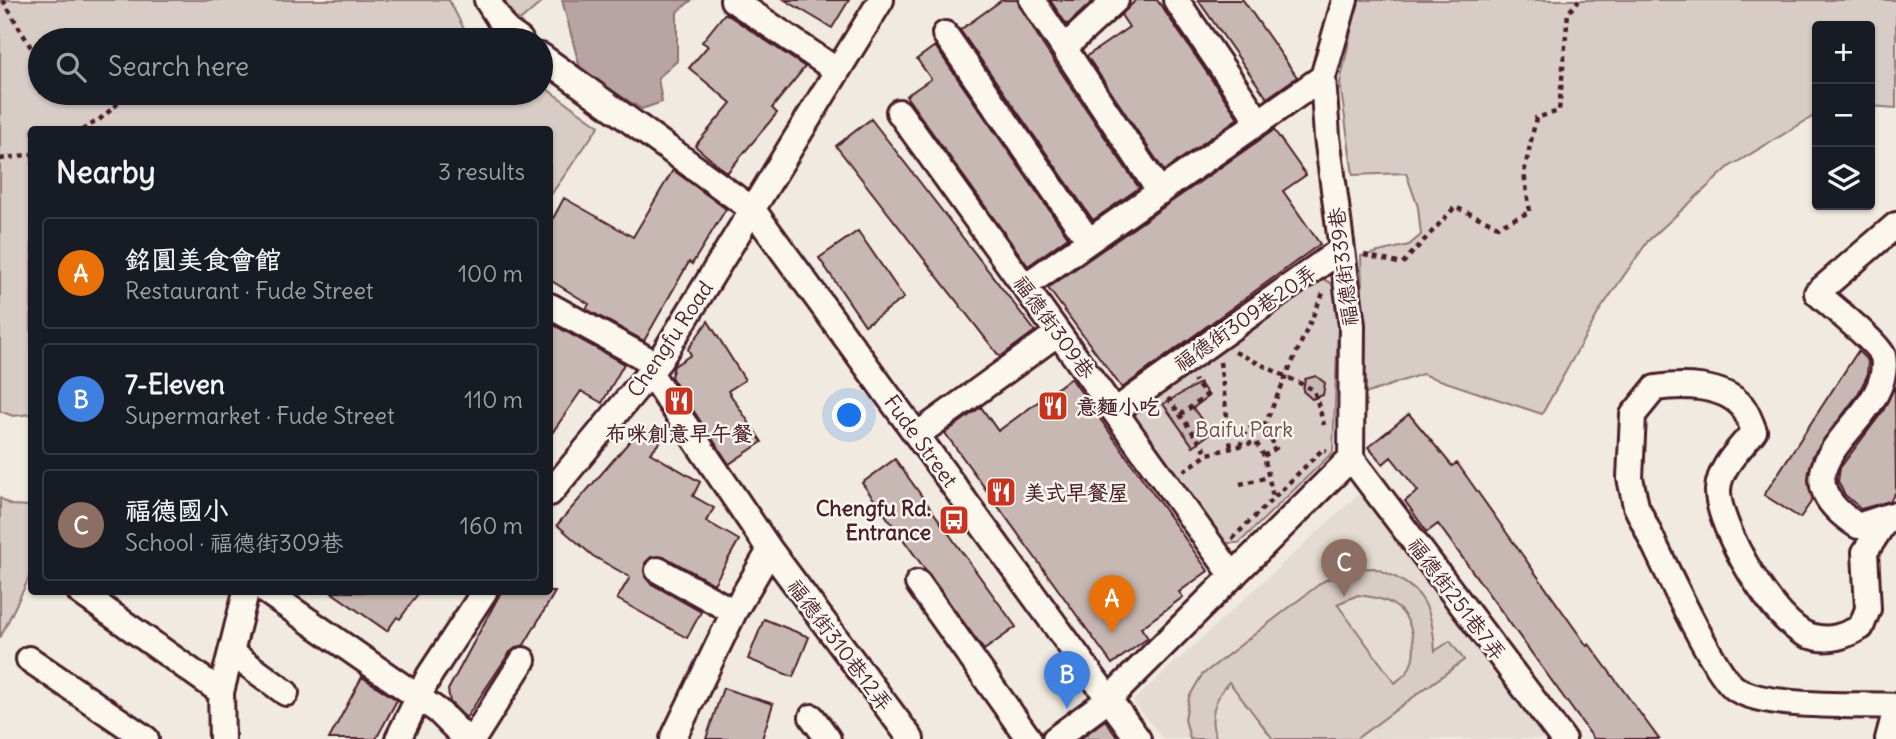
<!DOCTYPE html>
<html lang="en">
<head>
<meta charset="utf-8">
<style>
  body { margin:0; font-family:Delius,"LXGW WenKai TC",sans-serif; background:#242831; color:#f1f3f6 }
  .controls { position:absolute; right:21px; top:21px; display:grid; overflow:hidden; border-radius:7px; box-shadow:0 2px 5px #0004 }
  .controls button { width:63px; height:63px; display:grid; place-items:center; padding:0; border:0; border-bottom:2px solid #363941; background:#171b24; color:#f1f3f6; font:35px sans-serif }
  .you { position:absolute; left:850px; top:416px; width:24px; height:24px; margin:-18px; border:5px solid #fff; border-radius:50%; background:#1a73e8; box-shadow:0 0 0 10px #1a73e833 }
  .badge { display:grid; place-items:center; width:46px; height:46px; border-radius:50%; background:#ea580c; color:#fff; font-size:23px; font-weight:700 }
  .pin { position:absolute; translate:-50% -58px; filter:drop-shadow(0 2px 4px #0008) }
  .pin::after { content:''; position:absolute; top:37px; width:24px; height:21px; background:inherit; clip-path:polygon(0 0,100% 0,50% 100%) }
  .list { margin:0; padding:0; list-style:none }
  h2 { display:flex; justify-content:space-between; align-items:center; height:91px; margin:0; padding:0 28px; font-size:30px }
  h2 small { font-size:23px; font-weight:400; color:#9ea1a6 }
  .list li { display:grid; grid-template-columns:46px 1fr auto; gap:21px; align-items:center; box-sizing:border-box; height:112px; margin:0 14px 14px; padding:0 14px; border:2px solid #363941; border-radius:7px }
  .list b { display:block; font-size:26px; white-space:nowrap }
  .list p { margin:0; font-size:23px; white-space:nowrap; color:#9ea1a6 }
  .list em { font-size:23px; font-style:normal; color:#9ea1a6 }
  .icon { flex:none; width:38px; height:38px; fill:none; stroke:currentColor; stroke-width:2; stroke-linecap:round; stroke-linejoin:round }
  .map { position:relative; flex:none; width:1896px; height:739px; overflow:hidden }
  .search { position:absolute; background:#171b24; box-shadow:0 2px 5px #0004; left:28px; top:28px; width:525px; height:77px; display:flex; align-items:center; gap:18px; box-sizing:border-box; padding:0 24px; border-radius:38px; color:#9ea1a6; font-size:26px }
  .panel { position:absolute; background:#171b24; box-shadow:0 2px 5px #0004; left:28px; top:126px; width:525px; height:469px; border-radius:7px }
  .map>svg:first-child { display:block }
  .built { fill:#e4dbd2 }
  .green { fill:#d8ccc6; stroke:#917678; stroke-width:2; fill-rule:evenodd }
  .water { fill:#b8a4a2; stroke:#8c6f72; stroke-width:2 }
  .building { fill:#c8b8b3; stroke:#4a1f2b; stroke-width:2 }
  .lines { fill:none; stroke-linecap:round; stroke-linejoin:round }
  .minor-casing { stroke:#4a1f2b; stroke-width:30 }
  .path { stroke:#4a1f2b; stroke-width:4.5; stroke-dasharray:5 5; stroke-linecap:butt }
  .minor { stroke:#fbf7ec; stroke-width:24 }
  .labels { text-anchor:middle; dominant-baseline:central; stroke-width:5; stroke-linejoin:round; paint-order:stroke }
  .street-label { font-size:21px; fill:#4a1f2b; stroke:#fbf7ec }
  .poi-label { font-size:21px; font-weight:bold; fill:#4a1f2b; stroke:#fbf7ec; text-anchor:start }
  .park-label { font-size:21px; fill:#6e4a52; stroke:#fbf7ec }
</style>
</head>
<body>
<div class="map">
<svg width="1896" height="739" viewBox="0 0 1896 739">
  <rect width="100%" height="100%" fill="#f0eae0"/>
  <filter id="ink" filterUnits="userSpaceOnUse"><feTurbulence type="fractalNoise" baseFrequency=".0143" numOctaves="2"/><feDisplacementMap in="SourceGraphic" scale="14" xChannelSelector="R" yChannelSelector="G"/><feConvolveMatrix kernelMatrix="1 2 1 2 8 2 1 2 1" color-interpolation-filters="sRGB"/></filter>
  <g filter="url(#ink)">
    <path class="built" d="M1361,492L1547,739H1163L1133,701Z"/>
    <path class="green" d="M0,0H449L464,29L476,40H40V93H541V85L599,126L550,196V130H32L31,414L13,416L0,411Z
      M503,0H544L521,20L512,17Z
      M1358,0H1896V108L1870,106V26H1817V114L1729,167L1648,241L1600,310L1542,414L1422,374L1365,394L1361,256L1409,245L1421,235L1418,207L1406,173L1353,175L1340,83Z
      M1323,279L1333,284L1338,326L1333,452L1239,543H1225L1135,418L1137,407L1315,282Z
      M0,498L11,505L31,506V574L0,638Z
      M1374,568C1421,585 1432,602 1435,651L1450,641L1464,660L1356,739H1273L1229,682C1215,697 1207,719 1217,739H1190L1185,719L1189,697L1202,675L1322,582L1347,569ZM1358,595C1371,597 1384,598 1395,606C1413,618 1420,653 1407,672C1404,676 1398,680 1395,683L1337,604Z"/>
    <path class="water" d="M562,0H692L677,12V61L658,78L662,102L642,109L581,72Z"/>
    <path class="building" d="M785,0H849L832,28Z
      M1002,0H1017L1043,45L1139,188L1093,220L960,30Z
      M1050,0H1094L1067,25Z
      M1136,0H1157L1238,118L1164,171L1087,56L1129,27L1121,15Z
      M1198,0H1243L1297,77L1267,98Z
      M725,13L805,67L772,108L777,113L727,173L695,146L731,103L689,68L708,46L702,42Z
      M935,46L1068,237L1028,266L906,96L931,79L917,59Z
      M871,119L1035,331L1000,357L836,146Z
      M1274,130L1306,175L1283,191L1320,244L1122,388L1048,288Z
      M673,170L726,209L692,264L689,262L644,341L586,309L589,304L550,280V224L564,198L633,237Z
      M858,231L904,298L865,325L819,258Z
      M708,321L745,380L728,391L762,442L729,464L671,377L674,366L691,355L688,349Z
      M550,323L624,364L602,403L581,391L550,436Z
      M1858,351L1868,361L1867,376L1858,394L1813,455L1808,480L1813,499L1800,518L1764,495Z
      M1316,376L1325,383L1323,395L1312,399L1303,391L1305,379Z
      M1071,378L1208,571L1179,592L1183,597L1141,628L1148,638L1112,664L945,433L981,407L998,431Z
      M1200,383L1209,396L1193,408L1211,433L1193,446L1163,404Z
      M1895,386L1896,492L1890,501L1861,509L1844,494L1838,481L1840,468L1883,411Z
      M1409,414L1452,466L1457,463L1587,646L1589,644L1659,739H1594L1438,524L1427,532L1405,501L1418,491L1391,457L1383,464L1368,447Z
      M642,427L660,442L650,453L700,482L693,496L714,508L706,521L739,540L714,584L665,557H651L645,563V577L650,583L701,612L687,638L617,599L630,577L593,556L557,525Z
      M895,459L1016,627L984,650L862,483Z
      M331,592H419L400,619L397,617L387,631Z
      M501,592H555L524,645L510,652L466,718L450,702L448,690Z
      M764,619L809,637L793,677L748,659Z
      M362,677L397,700L376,739H329Z
      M723,688L773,704L762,739H706Z
      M1105,720L1118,739H1080Z"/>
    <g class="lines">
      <g class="minor-casing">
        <path id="minor" d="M487,0L506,30L520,40
          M733,0L836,70
          M1032,0L1160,192
          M1176,0L1259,122
          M1345,0L1323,77L1327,137L1352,325L1351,458
          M945,34L1089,241
          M1064,48L1116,0
          M541,56L753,210L1138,739
          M899,112L1233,576
          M1025,286L1323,77
          M550,306L656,364
          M650,373L770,550L911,739
          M1115,411L1342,249
          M917,435L1058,333
          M1351,458L1563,739
          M550,493L660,360L881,0
          M1892,515L1858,526C1760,463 1896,423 1883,356C1877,342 1831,306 1817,293L1896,225
          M1887,518L1865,552L1868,609L1861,627C1845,636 1830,642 1810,636C1775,626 1717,526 1718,490C1719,467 1741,448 1754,431C1751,423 1747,412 1742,406C1722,384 1682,384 1655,388L1633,415L1630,478L1636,506C1652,538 1713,675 1736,689C1768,709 1857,704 1896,706
          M658,570L734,612
          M918,583L1029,739
          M80,592L221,692
          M267,592L438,711L466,739
          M232,653L286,693
          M29,659L146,739
          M812,717L828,739
          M222,739L221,692L246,592
          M398,739L429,676L484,592
          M473,739L523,660
          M673,739L734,612L770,550
          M1055,739L1109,699L1351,458
          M1888,739L1896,709"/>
      </g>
      <path class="path" d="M3,0L40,63
        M82,130L99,120L130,93
        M0,159L32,154
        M1364,255L1402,264L1455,207L1498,226L1530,212L1524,173L1536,118L1559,111L1568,13L1579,0
        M1235,352L1314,390L1324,425
        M1220,362L1231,448
        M1168,398L1208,454
        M1180,415L1206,396L1194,380
        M1264,426L1324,291
        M1240,446C1245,431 1247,425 1264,426L1276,448L1264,456L1273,497
        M1184,471L1208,454L1256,442L1264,456
        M1240,484L1269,477
        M1232,539L1323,449L1327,451"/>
      <use href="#minor" class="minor"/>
    </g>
  </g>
  <defs>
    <g id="restaurant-square" transform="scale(1.575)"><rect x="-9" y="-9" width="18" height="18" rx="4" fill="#c8321e" stroke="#fbf7ec"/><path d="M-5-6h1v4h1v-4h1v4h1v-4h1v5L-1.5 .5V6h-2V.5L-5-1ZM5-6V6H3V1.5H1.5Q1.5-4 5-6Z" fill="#fff"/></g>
    <g id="bus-square" transform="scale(1.575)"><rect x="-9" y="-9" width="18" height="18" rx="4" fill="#c8321e" stroke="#fbf7ec"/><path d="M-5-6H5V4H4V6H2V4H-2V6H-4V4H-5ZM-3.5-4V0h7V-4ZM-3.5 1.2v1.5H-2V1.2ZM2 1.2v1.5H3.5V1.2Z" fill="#fff"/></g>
  </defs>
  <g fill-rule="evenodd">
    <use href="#restaurant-square" x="679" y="401"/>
    <use href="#restaurant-square" x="1053" y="406"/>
    <use href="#restaurant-square" x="1001" y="492"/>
    <use href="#bus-square" x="954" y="520"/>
  </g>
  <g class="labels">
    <g class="street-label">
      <text transform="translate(1343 267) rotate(-97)">福德街339巷</text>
      <text transform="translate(1245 318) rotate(-35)">福德街309巷20弄</text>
      <text transform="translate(1054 327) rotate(54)">福德街309巷</text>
      <text transform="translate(670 339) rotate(-56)">Chengfu Road</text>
      <text transform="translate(921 441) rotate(54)">Fude Street</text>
      <text transform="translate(1457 599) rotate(53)">福德街251巷7弄</text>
      <text transform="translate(840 645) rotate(53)">福德街310巷12弄</text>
    </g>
    <g class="poi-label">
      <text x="1076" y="406">意麵小吃</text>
      <text x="679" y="433" text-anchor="middle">布咪創意早午餐</text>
      <text x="1024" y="492">美式早餐屋</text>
      <text x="931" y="508" text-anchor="end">Chengfu Rd.<tspan x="931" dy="24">Entrance</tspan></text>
    </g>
    <g class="park-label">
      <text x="1244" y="429">Baifu Park</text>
    </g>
  </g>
</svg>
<div class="controls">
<button>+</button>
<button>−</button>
<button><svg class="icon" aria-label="layers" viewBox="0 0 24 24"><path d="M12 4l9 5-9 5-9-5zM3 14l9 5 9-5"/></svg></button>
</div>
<div class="you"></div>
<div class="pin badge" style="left:1112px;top:633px;background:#e8710a">A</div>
<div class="pin badge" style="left:1067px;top:709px;background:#3f7fe0">B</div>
<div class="pin badge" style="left:1344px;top:597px;background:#8d6e63">C</div>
<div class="search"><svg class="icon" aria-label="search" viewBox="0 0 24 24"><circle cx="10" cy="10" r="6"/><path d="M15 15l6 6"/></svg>Search here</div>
<section class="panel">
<h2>Nearby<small>3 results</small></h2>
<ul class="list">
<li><span class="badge" style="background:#e8710a">A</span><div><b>銘圓美食會館</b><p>Restaurant · Fude Street</p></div><em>100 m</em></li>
<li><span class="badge" style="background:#3f7fe0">B</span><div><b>7-Eleven</b><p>Supermarket · Fude Street</p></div><em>110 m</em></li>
<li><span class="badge" style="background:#8d6e63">C</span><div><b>福德國小</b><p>School · 福德街309巷</p></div><em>160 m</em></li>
</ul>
</section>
</div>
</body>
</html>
